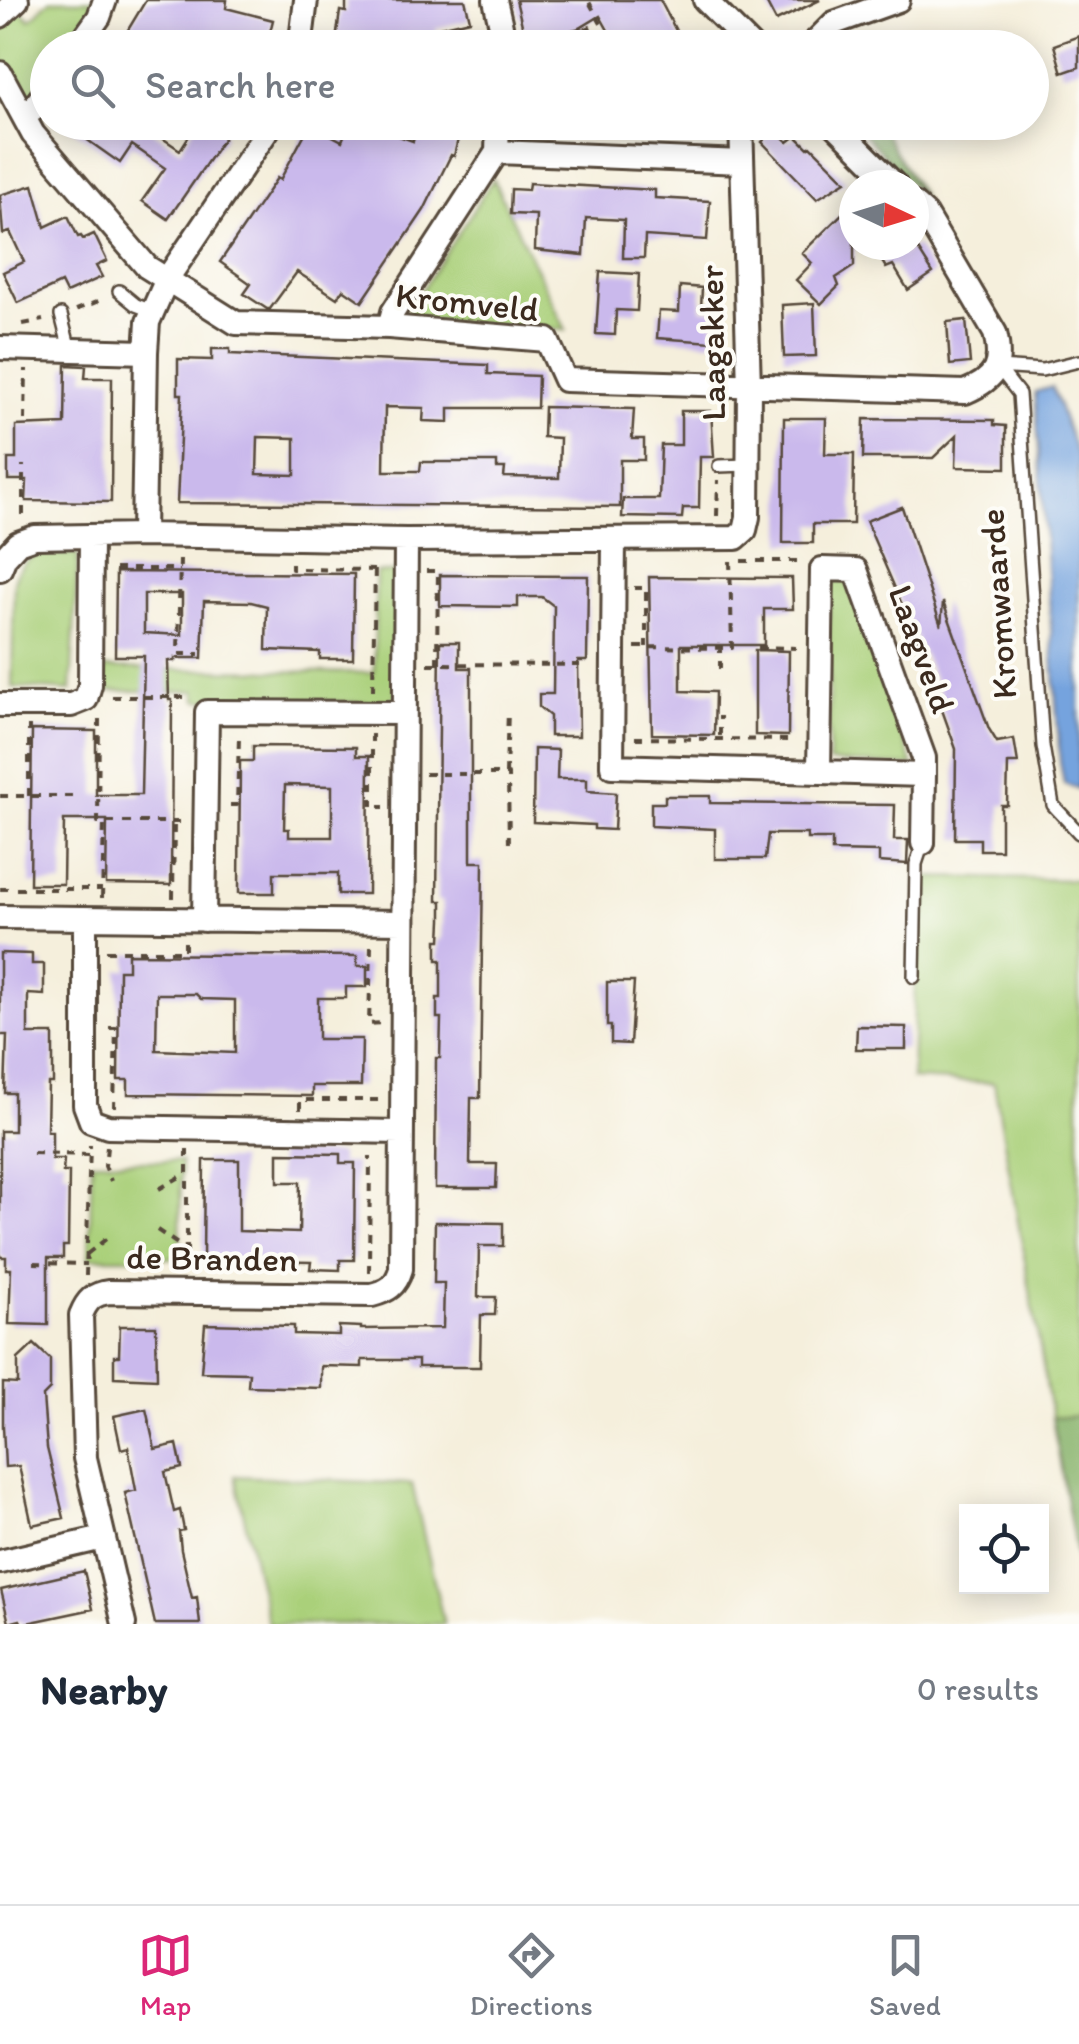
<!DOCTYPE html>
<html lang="en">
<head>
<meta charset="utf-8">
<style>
  body { margin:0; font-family:Itim,sans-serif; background:#f6f6f7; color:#1f2937 }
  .controls { position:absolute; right:30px; bottom:30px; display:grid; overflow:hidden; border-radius:0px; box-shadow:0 5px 25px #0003 }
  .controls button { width:90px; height:90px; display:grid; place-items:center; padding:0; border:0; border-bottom:2px solid #e0e1e3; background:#fff; color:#1f2937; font:50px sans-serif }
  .compass { position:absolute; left:839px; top:170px; width:90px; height:90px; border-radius:50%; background:#fff; box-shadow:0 5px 25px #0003; rotate:94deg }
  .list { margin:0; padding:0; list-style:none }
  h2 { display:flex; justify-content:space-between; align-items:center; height:130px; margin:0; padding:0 40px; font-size:42px }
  h2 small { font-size:32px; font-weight:400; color:#747a83 }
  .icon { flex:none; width:55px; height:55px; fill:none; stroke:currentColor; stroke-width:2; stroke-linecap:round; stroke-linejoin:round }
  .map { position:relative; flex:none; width:1079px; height:1624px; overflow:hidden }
  .search { position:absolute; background:#fff; box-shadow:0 5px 25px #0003; left:30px; right:30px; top:30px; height:110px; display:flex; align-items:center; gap:25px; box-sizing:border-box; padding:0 35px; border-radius:55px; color:#747a83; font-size:38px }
  .sheet { height:280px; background:#fff }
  nav { display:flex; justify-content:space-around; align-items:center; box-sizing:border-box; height:140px; border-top:2px solid #e0e1e3; background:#fff; font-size:28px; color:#747a83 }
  nav a { display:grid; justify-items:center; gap:5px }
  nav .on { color:#db2777 }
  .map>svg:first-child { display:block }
  .green { fill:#aad07a; stroke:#727d4c; stroke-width:2.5 }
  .forest { fill:#87b26a; stroke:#616e44; stroke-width:2.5 }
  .water { fill:#75a3de; stroke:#58667e; stroke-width:2.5 }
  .building { fill:#cab9ec; fill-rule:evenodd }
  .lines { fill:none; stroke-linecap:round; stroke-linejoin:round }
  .service-casing { stroke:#57483a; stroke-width:16 }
  .minor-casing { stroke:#57483a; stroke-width:28 }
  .path { stroke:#57483a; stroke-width:4; stroke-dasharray:8 8; stroke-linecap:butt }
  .service { stroke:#fff; stroke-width:11 }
  .minor { stroke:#fff; stroke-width:22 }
  .labels { text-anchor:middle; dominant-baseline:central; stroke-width:8; stroke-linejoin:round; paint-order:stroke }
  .street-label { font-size:35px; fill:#3b2a1e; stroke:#fdfcf7 }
</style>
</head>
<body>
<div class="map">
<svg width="1079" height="1624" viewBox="0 0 1079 1624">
  <rect width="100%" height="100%" fill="#fdfcf7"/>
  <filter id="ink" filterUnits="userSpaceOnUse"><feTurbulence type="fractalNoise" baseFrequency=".01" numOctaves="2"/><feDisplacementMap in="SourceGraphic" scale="20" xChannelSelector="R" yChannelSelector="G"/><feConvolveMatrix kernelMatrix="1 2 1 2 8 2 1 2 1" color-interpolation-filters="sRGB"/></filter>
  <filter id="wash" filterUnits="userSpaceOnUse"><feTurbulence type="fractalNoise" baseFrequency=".0048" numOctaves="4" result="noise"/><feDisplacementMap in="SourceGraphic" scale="40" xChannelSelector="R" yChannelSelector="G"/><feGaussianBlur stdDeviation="2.25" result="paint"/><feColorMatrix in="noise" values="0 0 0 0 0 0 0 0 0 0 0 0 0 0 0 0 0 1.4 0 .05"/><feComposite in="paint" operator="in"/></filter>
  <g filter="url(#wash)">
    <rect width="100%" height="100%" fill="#f5efdc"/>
    <path class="green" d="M50,0H98L70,47L48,48L47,81L28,99C0,86 0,48 0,21L16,6L30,20Z
      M493,179L566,330L403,319Z
      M39,554H78L71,691L12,687L14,581C18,567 25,559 39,554Z
      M376,572H397L395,703L197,700L196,691H103L104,668L374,673Z
      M837,581L848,582L913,766L829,762V584Z
      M918,877L1079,880V1416L1052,1418L994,1083L912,1079Z
      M92,1161H181L180,1258H89Z
      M235,1476L412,1484L444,1624H268Z"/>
    <path class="forest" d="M854,123H878L923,198Z
      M1079,1416V1571L1052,1418Z"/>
    <path class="water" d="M1052,387L1079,460V789L1064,784L1060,762L1035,392Z"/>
    <g id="blocks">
      <path class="building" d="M146,0H227L226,8L273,20L266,48H117Z
        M346,0H465L470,20L436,28V39L418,40V48L364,45V48H335L340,11L346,12Z
        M516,0H660L685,48H618L600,16L580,28L526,42Z
        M765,0H820L776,21Z
        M1079,36V67L1062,73L1054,45Z
        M62,122H119L134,132L140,123L180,150L198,122H208L226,135L168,219L142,201L165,168L132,145L120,163Z
        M360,122L413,141L417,126L429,130L430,122H462L454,156L451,155L424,210L362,302L343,289L337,298L297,272L270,309H267L244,294L251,284L220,262L277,178L280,180L310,124L342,141L348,126L357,130Z
        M774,129L788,142L796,136L808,148L811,146L846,181L817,199L762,142Z
        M529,183L655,190V198L710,201L707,240L645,236L644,258H623L624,220L586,218L584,255L535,250L536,215L510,214L511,189L528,190Z
        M33,185L45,227L68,216L78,237L81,236L83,239L94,234L107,261L96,266L102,277L66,293L61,283L18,303L3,272L24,262L10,232L3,234L0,195Z
        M854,202V266L836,278L839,286L821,304L796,280L812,263L802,253Z
        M872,245H896L902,255L916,246L933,273L908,290L893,265L886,268Z
        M600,272L639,274L637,311L616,310L615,335L596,334Z
        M680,286L702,288L701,309L714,310L712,342L657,338L659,311L679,312Z
        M814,303L816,356L784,357L782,305Z
        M966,320L970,363L950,365L947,322Z
        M212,349H230V354L488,365V374L538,376L537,408H449V422L423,421L424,408L385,407L384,471H420L421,462H497V468H505L504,477L559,478L560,438L543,437L544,407L634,409L632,439H644V460H620V507L177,503L182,394H178V359L212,360ZM258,437L295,438V475L257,474Z
        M66,365L86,366L85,378H112L111,502L26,501L27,480H8V459H16V426L65,424Z
        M681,411H711L714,457H700L699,508H683L682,518L622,517L623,499H659L661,445H681Z
        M784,418H826L825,454H854L853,524H813V543H783Z
        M864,419L994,420V425L1006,426V468L956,467L957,435L933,458H863Z
        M902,507L941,626L943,602L989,729L997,742L1014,739L1018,763H1008L1007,805H1001V850H980V839H955L956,749L937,696L941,695L866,521Z
        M116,572L354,574L353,659H320V652L266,650L267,606L251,602L204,601L202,658H175V661H168L169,700H172L171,885L106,884L107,820H64L63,884H30L32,730L96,731V795H141L144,656H115ZM144,594H182V635L144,633Z
        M440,575L588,576L587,661H578L579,736H550V716L539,707V694H553L554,606L542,597H518V607L440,606Z
        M649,577L792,578L793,609H764V645H681V691L715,692L714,735L652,734Z
        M440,642H459V668H471V862H483L480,1098H471L470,1164H497L496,1188H435L436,1058H440L441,1018H437V998H441V960H437V940H441L442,920V901H437Z
        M755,650L789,651L788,736L755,735Z
        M253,746L356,747V756H369L368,894H338V873H274V893H239L240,761H253ZM285,785L332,786V837H289V829H284Z
        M534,749L558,750L557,779H587V791L616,793L614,830L594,829V825L533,822Z
        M665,796H710V803L895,805L894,840H908L907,864L879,862V852L832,851V839H807V834H768L765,859H715V829L651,826V803H665Z
        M0,953L32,954V964H44V995L28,994V1034H53V1083H48L47,1131H52V1159H64L63,1172H69L68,1246H63V1258H48V1325L9,1324L11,1269H6V1257H0V1131H14V1093H5L7,1035H0Z
        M128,954L357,956V966H367V987H346V998H318V1039H362L361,1086H312V1096L128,1094V1080H118L119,970H128ZM157,994H196L201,999L235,1000V1053L156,1050Z
        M607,982H634L630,1044L611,1043V1026H607Z
        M857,1026L906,1027V1049H856Z
        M278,1153L340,1154V1163H355L354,1260H340V1270L310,1269L311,1262L203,1260L204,1160H239V1231L299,1233L300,1182H278Z
        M435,1222L503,1223V1246H479L478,1297H496L495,1315H481L480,1367H418V1360H362V1367L321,1366V1388L248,1386L249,1373L201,1372L205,1324L294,1326V1334L339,1335V1326L361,1327V1329L443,1328L444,1283H434Z
        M120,1326H156L157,1379L114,1377V1356H119Z
        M34,1344L50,1359V1389L43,1396L47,1448L64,1518L32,1525L19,1466L5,1467L3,1426V1383L18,1384V1359Z
        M146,1409L155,1449L177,1444L182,1468L165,1472L174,1512L180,1510L184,1530L179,1531L181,1550L192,1598L197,1597L200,1624H155L125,1493L136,1490L128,1447L121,1449L114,1416Z
        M84,1571L93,1609L22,1624L20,1620L9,1623L1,1590Z"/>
    </g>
  </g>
  <g filter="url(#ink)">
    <use href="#blocks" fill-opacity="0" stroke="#57483a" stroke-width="2.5"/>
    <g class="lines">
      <g class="service-casing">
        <path id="service" d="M119,291L136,305L152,311
          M61,315L70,350
          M998,367L1019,394L1043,746L1053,805L1079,833
          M998,367L1042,370L1079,361
          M719,466L748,465
          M914,977L916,864L923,843"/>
      </g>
      <g class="minor-casing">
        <path id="minor" d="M495,0L501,26L500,48
          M705,0L753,48
          M0,16L17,0
          M77,48L99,17L105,0
          M300,48L306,0
          M809,48L834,23L898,0
          M0,73L33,134L147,267L236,323L389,327L547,340L565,380L965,392C996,379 1003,366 995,333L925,214L914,204
          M26,118L48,88
          M832,122L895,185
          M497,152L742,162
          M389,327L393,312L497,152L498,122
          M0,348L146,352L148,322L167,279L273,122
          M143,535L146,352
          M614,539L612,766L924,775V758L856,570L822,569L819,771
          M0,569L5,557L18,543L35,537L143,535L406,540L736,538L745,530L748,517L749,387L741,122
          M0,705H71L86,699L90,685L91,536
          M923,843L924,775
          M0,917L403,922
          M85,919V1105L91,1121L108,1127L400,1132
          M204,920L207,712L404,713
          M0,1562L103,1538
          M124,1624L85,1458L81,1315C87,1300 93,1294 109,1292L372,1295C388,1291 396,1286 401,1269L406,540"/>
      </g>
      <path class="path" d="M522,46L584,30L600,22L588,0
        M76,310L104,299
        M23,324L43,320
        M25,420L26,369
        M23,515V465
        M717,516L718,480
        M180,559L178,654H199
        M741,561H801
        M292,563V569L377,570
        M115,569H180
        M426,571H438
        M634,588H646V647
        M635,647L732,648L730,559
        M758,647L796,648
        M428,664L588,665
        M437,664L438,569
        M720,669V647
        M373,690L375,564
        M112,697H188
        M99,719L98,822H181
        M372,734V807H384
        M720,736V716
        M635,738L795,740
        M425,774H508L509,847
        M506,774L508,710
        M0,796H72
        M29,796V726
        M230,805H237L239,737
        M0,889H102
        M102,898L104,823
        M173,898L174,822
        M371,946L369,1024L382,1023
        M106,951H185V940
        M109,1028H116L114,1107
        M300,1110V1100H381
        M107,1147L105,1166L111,1181
        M33,1153L89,1155
        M159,1189L187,1173
        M157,1230L182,1247H187
        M87,1254L111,1235
        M34,1263L87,1264
        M187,1269V1149
        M369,1272L370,1156
        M86,1276L90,1145"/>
      <use href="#service" class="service"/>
      <use href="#minor" class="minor"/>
    </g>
  </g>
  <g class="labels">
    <g class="street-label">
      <text transform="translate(467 302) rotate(6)">Kromveld</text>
      <text transform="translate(712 343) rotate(-91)">Laagakker</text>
      <text transform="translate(998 604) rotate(-94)">Kromwaarde</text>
      <text transform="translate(922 649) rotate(70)">Laagveld</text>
      <text transform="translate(212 1258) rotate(1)">de Branden</text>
    </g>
  </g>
</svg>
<div class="controls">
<button><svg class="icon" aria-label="locate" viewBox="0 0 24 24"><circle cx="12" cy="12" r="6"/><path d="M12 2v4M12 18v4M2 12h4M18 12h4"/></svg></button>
</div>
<svg class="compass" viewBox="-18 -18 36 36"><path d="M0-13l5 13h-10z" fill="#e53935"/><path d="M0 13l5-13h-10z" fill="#747a83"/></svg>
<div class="search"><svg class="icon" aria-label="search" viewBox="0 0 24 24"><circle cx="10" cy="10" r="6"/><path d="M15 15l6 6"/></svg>Search here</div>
</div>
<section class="sheet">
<h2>Nearby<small>0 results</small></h2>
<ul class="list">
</ul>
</section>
<nav>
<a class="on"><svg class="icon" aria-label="map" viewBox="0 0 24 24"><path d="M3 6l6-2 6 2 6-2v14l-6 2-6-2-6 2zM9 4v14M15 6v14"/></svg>Map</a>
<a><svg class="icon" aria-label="directions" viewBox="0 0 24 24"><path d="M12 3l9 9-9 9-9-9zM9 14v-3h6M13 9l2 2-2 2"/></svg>Directions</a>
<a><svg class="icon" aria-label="saved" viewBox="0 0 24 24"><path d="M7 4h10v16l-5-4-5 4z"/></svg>Saved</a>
</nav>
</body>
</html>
